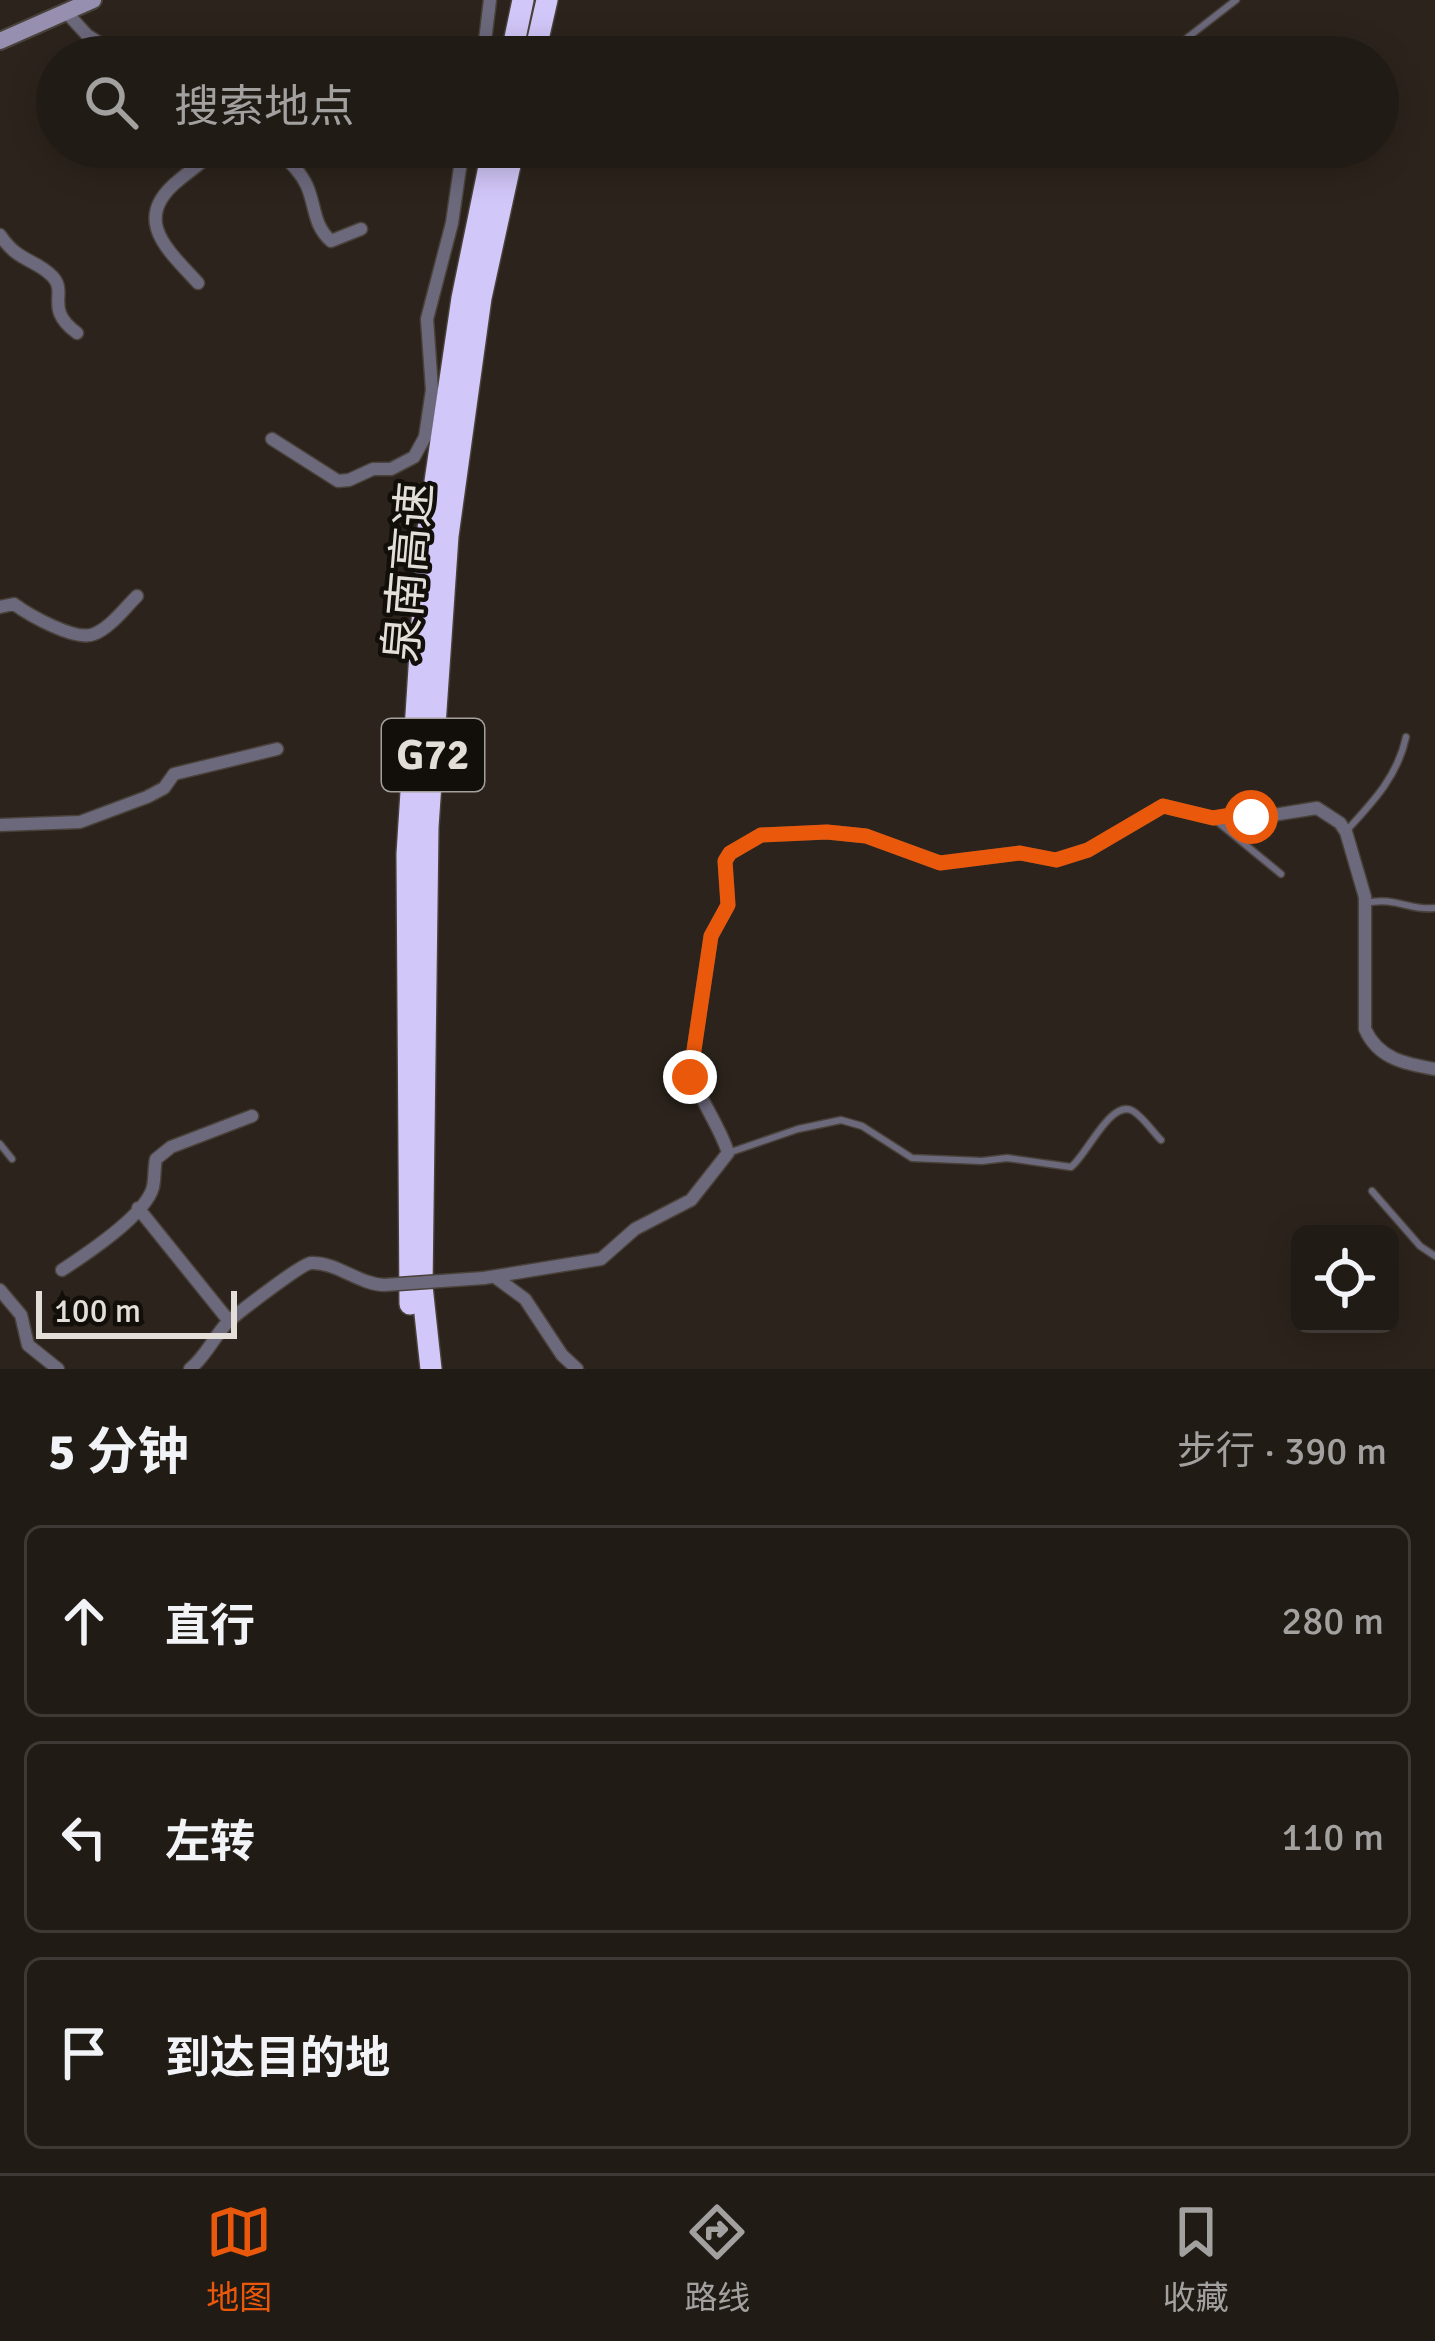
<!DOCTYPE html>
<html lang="zh">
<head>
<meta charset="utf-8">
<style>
  body { margin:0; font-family:Signika,"Noto Sans SC",sans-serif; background:#2d2822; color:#f1f3f6 }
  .controls { position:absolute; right:36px; bottom:36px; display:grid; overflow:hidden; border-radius:18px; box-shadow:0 6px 30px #0003 }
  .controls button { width:108px; height:108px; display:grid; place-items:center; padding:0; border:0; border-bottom:3px solid #3e3934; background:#211b15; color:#f1f3f6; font:60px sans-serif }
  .scale { position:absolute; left:36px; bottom:30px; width:201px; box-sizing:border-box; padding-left:12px; border:6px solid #e4ded9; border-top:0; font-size:33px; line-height:42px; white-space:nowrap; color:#e4ded9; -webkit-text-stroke:9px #120e0a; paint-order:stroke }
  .stop { position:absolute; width:36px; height:36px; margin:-27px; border:9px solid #ea580c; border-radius:50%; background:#fff }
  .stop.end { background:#ea580c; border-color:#fff; box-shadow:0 3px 12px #0008 }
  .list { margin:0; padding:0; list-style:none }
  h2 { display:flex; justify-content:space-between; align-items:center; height:156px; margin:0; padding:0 48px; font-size:51px }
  h2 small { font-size:39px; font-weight:400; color:#a2a1a0 }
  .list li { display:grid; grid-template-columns:78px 1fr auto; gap:36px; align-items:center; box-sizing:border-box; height:192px; margin:0 24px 24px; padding:0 24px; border:3px solid #3e3934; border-radius:18px }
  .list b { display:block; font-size:45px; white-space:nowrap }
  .list em { font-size:39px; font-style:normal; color:#a2a1a0 }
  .icon { flex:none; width:66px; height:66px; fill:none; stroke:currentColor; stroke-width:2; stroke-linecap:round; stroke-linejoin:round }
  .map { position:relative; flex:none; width:1435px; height:1369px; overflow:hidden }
  .search { position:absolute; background:#211b15; box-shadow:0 6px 30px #0003; left:36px; right:36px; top:36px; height:132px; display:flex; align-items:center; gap:30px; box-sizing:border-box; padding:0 42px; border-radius:66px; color:#a2a1a0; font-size:45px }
  .sheet { height:804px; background:#211b15 }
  nav { display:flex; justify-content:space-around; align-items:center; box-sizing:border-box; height:168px; border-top:3px solid #3e3934; background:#211b15; font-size:33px; color:#a2a1a0 }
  nav a { display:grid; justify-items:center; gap:6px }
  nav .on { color:#ea580c }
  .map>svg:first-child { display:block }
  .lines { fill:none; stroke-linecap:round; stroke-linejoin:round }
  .lane-casing { stroke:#49423a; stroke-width:9 }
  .street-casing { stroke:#49423a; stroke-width:15 }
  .secondary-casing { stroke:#49423a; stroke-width:20 }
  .highway-casing { stroke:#49423a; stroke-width:24 }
  .lane { stroke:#6d697d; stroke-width:6 }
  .street { stroke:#6d697d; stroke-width:12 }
  .secondary { stroke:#968faf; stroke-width:16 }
  .highway { stroke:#d2c7f9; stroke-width:21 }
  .street-bridge-casing { stroke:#49423a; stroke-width:15; stroke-linecap:butt }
  .street-bridge { stroke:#6d697d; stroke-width:12 }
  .route { stroke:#ea580c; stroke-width:15 }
  .labels { text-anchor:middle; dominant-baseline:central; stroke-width:9; stroke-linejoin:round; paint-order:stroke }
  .shield { fill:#120e0a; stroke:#a5a09b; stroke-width:3 }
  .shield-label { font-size:42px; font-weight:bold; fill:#e4ded9 }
  .street-label { font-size:45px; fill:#e4ded9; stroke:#120e0a }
</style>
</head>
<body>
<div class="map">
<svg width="1435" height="1369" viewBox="0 0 1435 1369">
  <rect width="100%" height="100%" fill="#2c241c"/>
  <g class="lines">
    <g class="lane-casing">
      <path id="lane" d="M1187,38L1236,0
        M1214,819L1281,874
        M1348,829C1374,801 1398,775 1406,737
        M1365,903C1397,896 1408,911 1435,908
        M0,1144L12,1159
        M728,1153L798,1129L841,1120L862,1126L912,1158L982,1161L1007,1158L1071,1167C1087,1155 1111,1098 1133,1111C1143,1117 1153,1132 1161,1140
        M1372,1191L1420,1246L1435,1256"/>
    </g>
    <g class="street-casing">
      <path id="street" d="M66,12L87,35L121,57
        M483,57L490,0
        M274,147C286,159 300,170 307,186C316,207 313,225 331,241L361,229
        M0,235C19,263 34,258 52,276C69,293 43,308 77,333
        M198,283C168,250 130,219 179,180C193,168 204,163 214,147
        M272,439L338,481L349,480L373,469H391L414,457L425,437L432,390L427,319L452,223L463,147
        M0,607L14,604C29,615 76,642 94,634C110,628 125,608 137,596
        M0,825L80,822L147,797L164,788L174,774L277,749
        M138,1208L229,1321
        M62,1270C85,1255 146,1215 153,1187C155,1178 154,1168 156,1159L171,1147L252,1116
        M495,1277L525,1299L562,1355L577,1369
        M484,1278L601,1259L635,1229L691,1200L728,1153C721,1127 692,1088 691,1069L711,936L728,905L725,861L730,853L761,835L827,832L866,836L940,863L1020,853L1056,860L1088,850L1163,806L1213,818L1267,816L1317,808L1340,823L1346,832L1365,897V1029C1378,1059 1406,1064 1435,1069
        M0,1290L21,1315L28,1345L58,1369
        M190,1369C205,1357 213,1339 226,1324C235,1315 301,1264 311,1263C337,1262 358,1284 384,1285"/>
    </g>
    <g class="secondary-casing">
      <path id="secondary" d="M0,41L93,0"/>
    </g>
    <g class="highway-casing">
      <path id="highway" d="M511,57L523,0
        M534,57L547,0
        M410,1304L407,854L428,529L462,298L493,147
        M431,1369L422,1286L428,827L448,536L481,298L514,147"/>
    </g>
    <use href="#lane" class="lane"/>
    <use href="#street" class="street"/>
    <use href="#secondary" class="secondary"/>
    <use href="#highway" class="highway"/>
    <g class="street-bridge-casing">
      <path id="street-bridge" d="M384,1285L484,1278"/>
    </g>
    <use href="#street-bridge" class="street-bridge"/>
  </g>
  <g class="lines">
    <path class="route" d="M690,1077L711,936L728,905L725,861L730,853L761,835L827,832L866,836L940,863L1020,853L1056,860L1088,850L1163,806L1213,818L1237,814L1251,817"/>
  </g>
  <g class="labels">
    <rect class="shield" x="382" y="719" width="102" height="72" rx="9"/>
    <g class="shield-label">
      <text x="433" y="755">G72</text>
    </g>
    <g class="street-label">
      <text transform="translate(409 572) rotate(-85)">泉南高速</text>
    </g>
  </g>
</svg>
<div class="controls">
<button><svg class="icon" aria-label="locate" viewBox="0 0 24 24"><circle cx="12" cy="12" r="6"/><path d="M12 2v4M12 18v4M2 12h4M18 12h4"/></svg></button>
</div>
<div class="scale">100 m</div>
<div class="stop" style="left:1251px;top:817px"></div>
<div class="stop end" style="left:690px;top:1077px"></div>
<div class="search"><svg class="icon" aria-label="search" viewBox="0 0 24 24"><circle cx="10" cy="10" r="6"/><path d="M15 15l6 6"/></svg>搜索地点</div>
</div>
<section class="sheet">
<h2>5 分钟<small>步行 · 390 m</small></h2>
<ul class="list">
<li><svg class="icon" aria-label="ahead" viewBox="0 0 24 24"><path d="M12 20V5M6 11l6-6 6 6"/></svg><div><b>直行</b></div><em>280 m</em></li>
<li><svg class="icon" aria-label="left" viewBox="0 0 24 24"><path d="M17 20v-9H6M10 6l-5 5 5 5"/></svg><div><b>左转</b></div><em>110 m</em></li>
<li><svg class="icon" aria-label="arrive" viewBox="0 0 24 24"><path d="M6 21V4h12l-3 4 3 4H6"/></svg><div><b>到达目的地</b></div></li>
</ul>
</section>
<nav>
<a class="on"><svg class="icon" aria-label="map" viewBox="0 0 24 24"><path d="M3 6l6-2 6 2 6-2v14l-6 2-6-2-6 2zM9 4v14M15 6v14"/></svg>地图</a>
<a><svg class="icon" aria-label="directions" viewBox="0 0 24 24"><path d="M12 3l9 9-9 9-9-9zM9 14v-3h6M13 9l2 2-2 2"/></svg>路线</a>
<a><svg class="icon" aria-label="saved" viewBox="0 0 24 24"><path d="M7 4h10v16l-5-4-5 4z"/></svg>收藏</a>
</nav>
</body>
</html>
